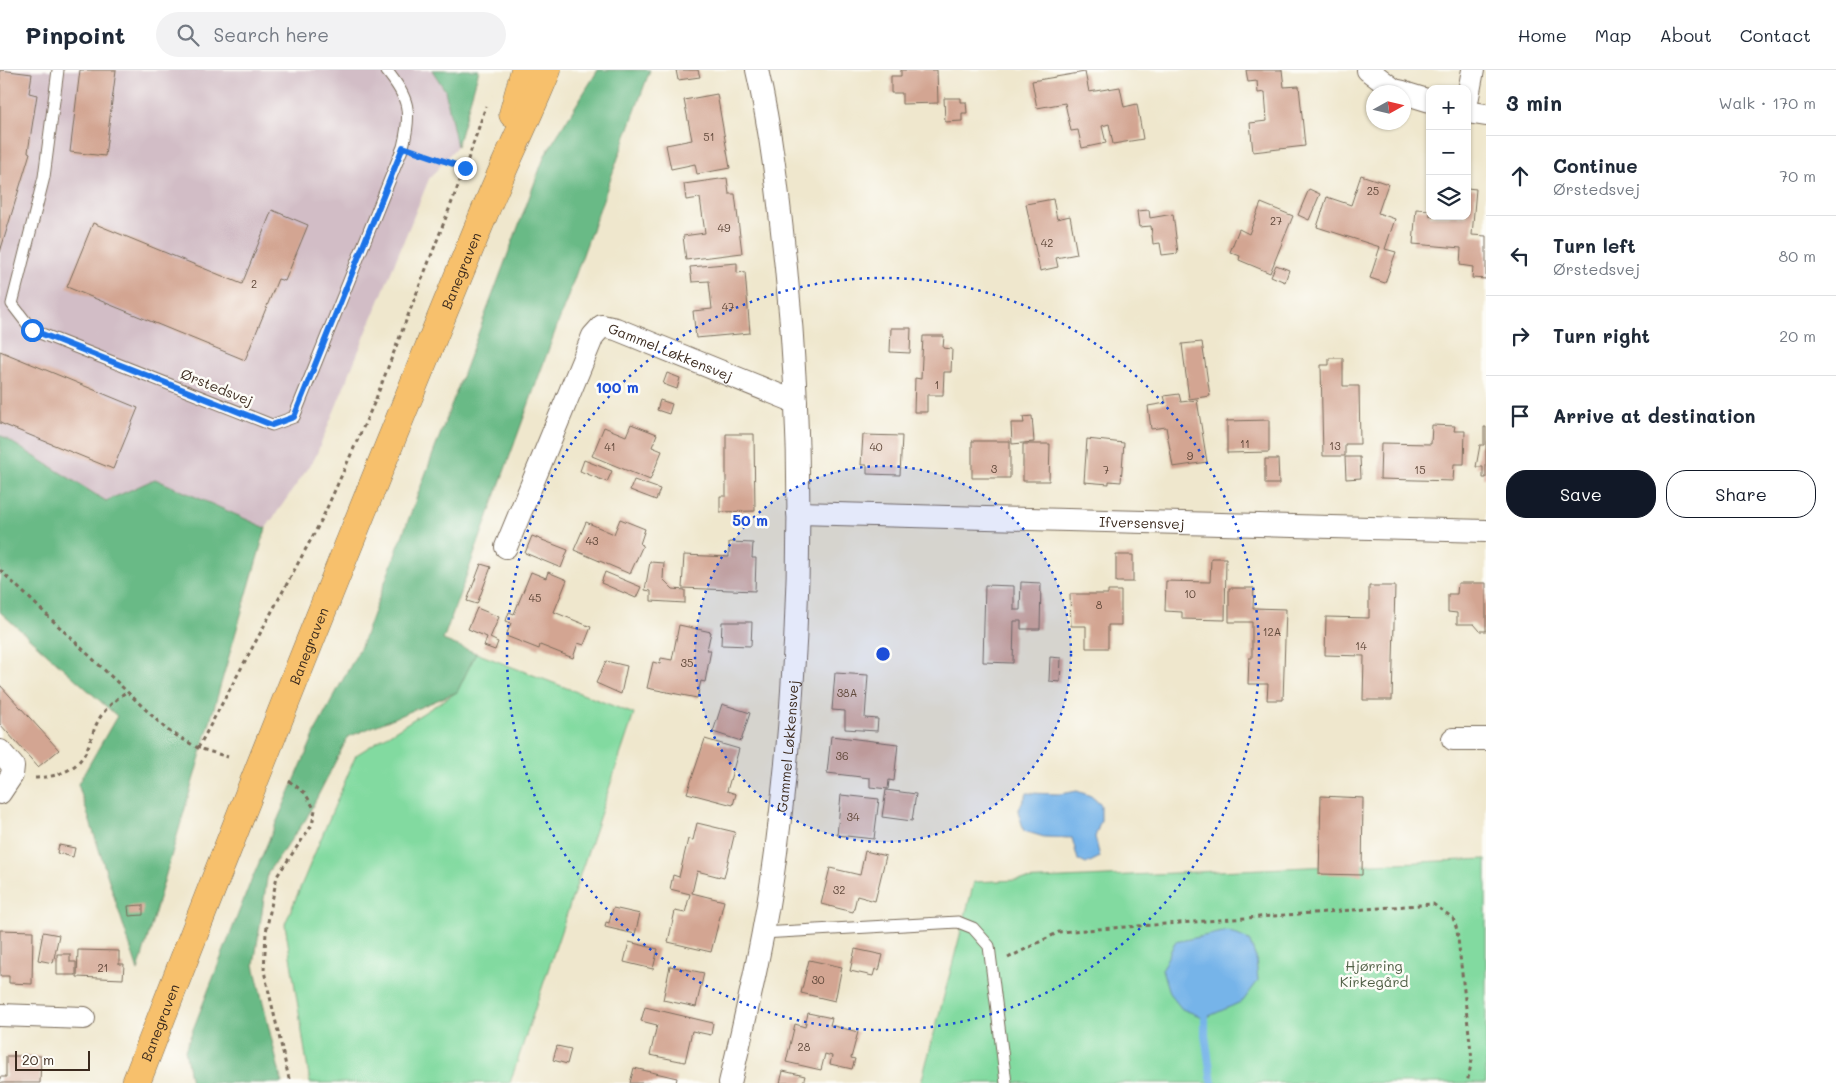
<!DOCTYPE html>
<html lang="en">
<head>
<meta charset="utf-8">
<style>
  body { margin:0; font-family:Mali,sans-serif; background:#f2f2f3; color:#1f2937 }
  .controls { position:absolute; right:15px; top:15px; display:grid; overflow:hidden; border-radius:10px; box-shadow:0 1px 4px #0004 }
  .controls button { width:45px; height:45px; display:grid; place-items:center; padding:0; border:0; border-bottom:1px solid #e0e1e3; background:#fff; color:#1f2937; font:25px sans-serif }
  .compass { position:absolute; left:1366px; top:15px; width:45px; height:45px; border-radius:50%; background:#fff; box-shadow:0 1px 4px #0004; rotate:82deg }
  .scale { position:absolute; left:15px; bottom:12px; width:75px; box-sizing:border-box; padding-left:5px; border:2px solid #3b2a1e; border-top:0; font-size:14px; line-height:18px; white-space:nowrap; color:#3b2a1e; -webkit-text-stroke:4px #fdfcf7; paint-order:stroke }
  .stop { position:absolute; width:15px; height:15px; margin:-11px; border:4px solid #1a73e8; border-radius:50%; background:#fff }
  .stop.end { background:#1a73e8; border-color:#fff; box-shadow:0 1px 5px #0008 }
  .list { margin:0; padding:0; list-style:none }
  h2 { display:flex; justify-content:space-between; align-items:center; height:65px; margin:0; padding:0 20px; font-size:21px }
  h2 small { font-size:16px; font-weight:400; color:#747a83 }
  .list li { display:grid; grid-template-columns:32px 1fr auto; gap:15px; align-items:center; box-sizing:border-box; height:80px; padding:0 20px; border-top:1px solid #e0e1e3 }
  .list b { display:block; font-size:19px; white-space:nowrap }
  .list p { margin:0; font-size:16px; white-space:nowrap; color:#747a83 }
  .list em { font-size:16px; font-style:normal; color:#747a83 }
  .actions { display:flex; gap:10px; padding:15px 20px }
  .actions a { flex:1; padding:11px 0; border:1px solid #111827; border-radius:20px; text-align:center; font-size:18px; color:#111827 }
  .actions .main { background:#111827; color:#fff }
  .icon { flex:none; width:28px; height:28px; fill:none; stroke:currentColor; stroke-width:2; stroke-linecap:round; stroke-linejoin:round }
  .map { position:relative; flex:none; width:1486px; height:1013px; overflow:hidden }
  header { display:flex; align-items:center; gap:30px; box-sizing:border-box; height:70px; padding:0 25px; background:#fff; border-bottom:1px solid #e0e1e3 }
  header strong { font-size:24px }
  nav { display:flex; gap:28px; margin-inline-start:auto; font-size:18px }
  .search { width:350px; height:45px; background:#f2f2f3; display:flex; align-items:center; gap:12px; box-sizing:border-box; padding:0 18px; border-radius:28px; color:#747a83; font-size:19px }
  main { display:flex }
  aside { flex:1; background:#fff }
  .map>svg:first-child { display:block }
  .industrial { fill:#d2bdc6 }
  .green { fill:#82daa0; stroke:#5e825f }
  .forest { fill:#69ba86; stroke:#527252 }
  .water { fill:#76b4e9; stroke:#586f84 }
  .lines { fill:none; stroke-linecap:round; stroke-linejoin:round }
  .stream { stroke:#76b4e9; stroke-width:8 }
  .building { fill:#d3a592 }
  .lane-casing { stroke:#7a6c5b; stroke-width:13 }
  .street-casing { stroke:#7a6c5b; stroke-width:24 }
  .primary-casing { stroke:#7a6c5b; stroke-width:29 }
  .path { stroke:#7a6c5b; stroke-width:3; stroke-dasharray:4 4; stroke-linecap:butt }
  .lane { stroke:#fff; stroke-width:11 }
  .street { stroke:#fff; stroke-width:22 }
  .primary { stroke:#f7c06c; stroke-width:28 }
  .route { stroke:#1a73e8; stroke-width:6 }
  .ring { fill:none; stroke:#1d4ed8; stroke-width:2.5; stroke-dasharray:2.5 5 }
  .labels { text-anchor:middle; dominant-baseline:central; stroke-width:5; stroke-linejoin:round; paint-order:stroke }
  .number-label { font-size:11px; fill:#61493b }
  .street-label { font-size:14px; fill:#3b2a1e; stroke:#fdfcf7 }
  .park-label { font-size:14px; fill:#505f45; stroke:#fdfcf7 }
  .centre { fill:#1d4ed8; stroke:#fdfcf7; stroke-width:2.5 }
  .ring-label { font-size:15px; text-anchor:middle; font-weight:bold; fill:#1d4ed8; stroke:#fdfcf7; stroke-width:5; stroke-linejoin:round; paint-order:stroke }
</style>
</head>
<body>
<header>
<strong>Pinpoint</strong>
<div class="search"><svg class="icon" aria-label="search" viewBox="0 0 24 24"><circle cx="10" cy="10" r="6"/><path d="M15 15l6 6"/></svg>Search here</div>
<nav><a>Home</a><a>Map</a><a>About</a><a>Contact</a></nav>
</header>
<main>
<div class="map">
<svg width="1486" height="1013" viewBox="0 0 1486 1013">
  <rect width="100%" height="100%" fill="#fdfcf7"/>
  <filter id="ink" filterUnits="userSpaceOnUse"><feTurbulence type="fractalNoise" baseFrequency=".02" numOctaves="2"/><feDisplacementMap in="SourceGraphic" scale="10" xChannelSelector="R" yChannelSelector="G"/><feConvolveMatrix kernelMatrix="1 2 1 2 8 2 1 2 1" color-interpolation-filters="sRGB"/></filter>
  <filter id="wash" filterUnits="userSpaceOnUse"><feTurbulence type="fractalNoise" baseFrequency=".0096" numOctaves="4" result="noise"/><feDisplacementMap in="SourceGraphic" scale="20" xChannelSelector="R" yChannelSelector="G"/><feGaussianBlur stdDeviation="1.12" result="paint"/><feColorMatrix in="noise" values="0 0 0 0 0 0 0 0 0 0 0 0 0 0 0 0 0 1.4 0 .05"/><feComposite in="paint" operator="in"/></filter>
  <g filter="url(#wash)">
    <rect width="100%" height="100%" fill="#efe7cd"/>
    <path class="industrial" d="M0,0H432L445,20L457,76L429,109L315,388L266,458L155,409L106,431L0,365Z"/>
    <path class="green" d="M476,583L634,644L510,1013H310L285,854L356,685L457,622Z
      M1486,789V1013H921L974,812Z"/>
    <path class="forest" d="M432,0H479L457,76L445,20Z
      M598,0H650L443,570L476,583L457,622L348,667L306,749L268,802L254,895L282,1013H191L185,980L249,816L318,656L361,576L545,85Z
      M0,365L106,431L155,409L266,458L138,901L78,714L117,646L0,542Z"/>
    <path class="water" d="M1077,721L1091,726L1101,735V750L1095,767L1100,787L1086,794L1078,790L1072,768L1044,767L1024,761L1018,741L1027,723L1061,724Z
      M1228,861L1249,870L1256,888L1258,911L1243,931L1205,948L1182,939L1169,923L1162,899L1175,872Z"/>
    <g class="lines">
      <path class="stream" d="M1205,948V965L1212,1013"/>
    </g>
    <g id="blocks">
      <path class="building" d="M0,0L32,4L29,23L37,25L28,82L30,83L0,182Z
        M80,0H116L105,86L70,82Z
        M676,0H698L700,7L678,10Z
        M901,0H937L938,33L902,34V23H891V6H901Z
        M1246,0H1282L1284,17L1299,16L1305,76L1253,82L1250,53L1267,51L1265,22L1258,23L1257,11L1248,12Z
        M1085,2L1089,22L1120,17L1124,37L1137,34L1143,69L1113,74L1109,54L1102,56L1106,73L1082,78L1078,60L1071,61L1065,33L1037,38L1032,11Z
        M717,24L730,98L697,104L695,94L671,99L666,75L692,70L684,30Z
        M944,28H961V32H966L967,43H962V51L945,52Z
        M1361,105L1388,114L1378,143L1395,149L1385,179L1396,182L1385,213L1370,208L1380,177L1317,157L1327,127L1351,135Z
        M727,108L729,124H735L742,183L686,190L683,166L705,163L700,128L686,130L684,114Z
        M1467,118L1476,119L1472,165L1486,166V209L1472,208L1473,197L1460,195L1461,178L1413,174L1416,139L1430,140V146H1467Z
        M1309,119L1320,124L1309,150L1298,145Z
        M1053,129L1057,149L1070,146L1077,184L1056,188L1058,197L1040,201L1026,134Z
        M1261,133L1293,146L1270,203L1239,190L1240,186L1230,182L1239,159L1249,164Z
        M272,140L308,155L285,211L278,209L245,290L67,217L93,153L242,214Z
        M1149,140L1150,148L1173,144L1178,183L1162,185L1160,173L1153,174L1151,156L1139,157L1137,141Z
        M737,193V203L745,202L750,263L696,268L693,241L712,239L709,211L692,212L690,197Z
        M1276,195L1289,200L1285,212L1271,206Z
        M891,258H911L910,283L890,282Z
        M923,266H944L943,278L952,279L951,302H944L943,325H927V342H914L915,308L921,309Z
        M1202,272L1210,326L1189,329L1182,274Z
        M0,281L138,338L113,399L0,353Z
        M1329,288H1343V316H1359L1360,374H1345V386H1323L1321,295H1329Z
        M667,303L680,308L677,319L663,314Z
        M1179,324L1181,332L1197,330L1207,392L1173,397L1166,357L1151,359L1148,336L1166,333L1164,326Z
        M660,330L672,334L669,344L657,340Z
        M1032,346L1034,372L1012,374L1011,353H1024L1023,347Z
        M1269,350V382L1227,383V351Z
        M631,354L657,364L652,377L662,381L650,410L592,386L604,357L626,366Z
        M1432,355L1455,356L1454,361H1465L1464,394H1454L1453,411L1380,409L1381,373L1431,374Z
        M1484,357H1486V408H1483V397H1476L1480,375H1484Z
        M726,364H754L755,441L720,442V426H726Z
        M863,365L902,366L900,405L867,404V395H861Z
        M1087,369L1124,373L1121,412L1109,411V414L1084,412Z
        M972,371H1010V408H972Z
        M1023,374H1050L1049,411H1023Z
        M1345,387H1360L1361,408L1346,409Z
        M1265,389H1278L1279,414H1265Z
        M584,390L612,401L607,412L580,401Z
        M634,410L660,419L656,430L630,420Z
        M620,449L645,459L640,474L643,475L630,504L574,480L586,452L614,464Z
        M532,466L568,480L561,498L525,483Z
        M729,472L753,473L752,488H756L755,521L682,518L684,485L729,487Z
        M1116,485H1133V512H1116Z
        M1211,488H1226L1225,550L1182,549V542L1165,541L1166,511L1210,512Z
        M650,492L664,493L663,509L673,519L685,520V533L651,531V521L645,520Z
        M481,494L491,497L477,534L467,531Z
        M531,502L546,508L548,502L567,510L554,542L591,557L584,575L578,573L573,588L540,575L539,579L506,566L511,553L506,551L509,542L514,544Z
        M605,502L641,517L636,528L601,513Z
        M1021,512L1041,513L1040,559H1021V551H1014L1013,593L983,592L985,515L1014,516V540H1020Z
        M1458,513H1486V561H1480L1474,554H1457V543L1448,542V524H1457Z
        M1369,516H1395L1392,630H1363L1364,586L1325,585L1326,547L1369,548Z
        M1229,518H1254L1253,538L1286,539L1283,630H1267L1268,614H1248L1249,588H1252V552H1229Z
        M1108,521H1121V555H1108V578H1086V556H1071L1070,524H1108Z
        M477,538L499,547L490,568L498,572L495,580L484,576L487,567L468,559Z
        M722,552H752L751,576L721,575Z
        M679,555L711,562L707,580H711L705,612L701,611L697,628L647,618L653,592L660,594L661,588L672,590Z
        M1050,587L1061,588L1060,612L1049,611Z
        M606,591L627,596L621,624L596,613Z
        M835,603L868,605L865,648L878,649L877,661L845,659V641L832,640Z
        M0,615L59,680L38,697L0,654Z
        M722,634L750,643L741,671L713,662Z
        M831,666L898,674L894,711L889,710L888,719L870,717V708L827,703Z
        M705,669L739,679L727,721L736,724L733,735L687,723Z
        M886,720L916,724L912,751L882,747Z
        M841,725L879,729L874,769L837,765Z
        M1321,726L1363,728L1362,805L1319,804Z
        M697,753L735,762L724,808L697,801L692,823L724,831L711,882L668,872L675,841L685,843L690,824L670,819L673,805L679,807L688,769L693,770Z
        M59,775L75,778L73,787L57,783Z
        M865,781L886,786L875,831L857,826L853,842L821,834L830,798L860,805Z
        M143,835V845L129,846L128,836Z
        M613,838L640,844L635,864L605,857L606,852L609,853Z
        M0,860L33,861L32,914L9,913V906H0Z
        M43,862L59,865L53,893L38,890Z
        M629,872L658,879L653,899L624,892Z
        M855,879L883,885L879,901L875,899L873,906L850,901Z
        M78,880L119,881V894H124L123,909L77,907Z
        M57,884H70V892H76V905H57Z
        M809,890L842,897L835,931L801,923Z
        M670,896L704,903L696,937L663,930Z
        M645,937L713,953L711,965L692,961L685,992L650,985L657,955L641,951Z
        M808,943L832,948L830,955L858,962L851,988L855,989L852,999L830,994L832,986L825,984L821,1000L786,992L795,954L805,957Z
        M557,976L571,979L567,994L553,990Z
        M6,986H41L40,1013H0V1007H6Z
        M634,998L677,1008L676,1013H630Z
        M783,1001L805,1006L803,1013H780Z"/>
    </g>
  </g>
  <g filter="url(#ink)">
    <use href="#blocks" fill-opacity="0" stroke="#7a6c5b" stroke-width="1"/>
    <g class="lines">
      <g class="lane-casing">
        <path id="lane" d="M58,0L44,107L12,234L32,260L272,355L294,347L403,77C412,41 409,28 386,0
          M762,863L958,852L973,858L989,876L1006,1013"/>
      </g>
      <g class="street-casing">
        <g id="street">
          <path d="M1368,0L1394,20L1403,22"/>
          <path d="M1404,23L1430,31"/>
          <path d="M1467,32L1473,0"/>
          <path d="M1467,42L1486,45"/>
          <path id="s1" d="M798,443L1486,461"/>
          <path id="s2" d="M506,477L593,266L602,256L616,259L796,332"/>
          <path d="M1453,669H1486"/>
          <path d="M0,681L13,696L12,705L0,723"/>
          <path d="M0,945L84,948"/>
          <path id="s3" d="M730,1013C748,937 766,859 776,782C801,589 806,391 786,198C779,132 772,64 757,0"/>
        </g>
      </g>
      <g class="primary-casing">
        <g id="primary">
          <path d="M513,44L525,0"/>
          <path id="s4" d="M136,1013C248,723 364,434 483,146C503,97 527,49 547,0"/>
        </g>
      </g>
      <path class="path" d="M421,83L465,98
        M0,500L167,660L198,678L228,687
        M198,678L322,449L375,331L465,98L486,36
        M35,708C56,707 78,701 87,679C91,671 93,661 97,653C103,640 115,630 126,622
        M289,711L305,723L315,740L312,755L277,806L266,862L264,901L290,1013
        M1008,888L1059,862L1433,834L1453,848L1457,860L1472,990L1467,1013"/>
      <use href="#lane" class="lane"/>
      <use href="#street" class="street"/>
      <use href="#primary" class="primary"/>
    </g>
  </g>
  <g class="lines" filter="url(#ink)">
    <path class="route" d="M32,260L272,355L294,347L403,77L465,98"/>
  </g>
  <circle cx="883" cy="584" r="188" fill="#1d4ed8" fill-opacity=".12"/>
  <g class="ring">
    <circle cx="883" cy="584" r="188"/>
    <circle cx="883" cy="584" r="376"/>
  </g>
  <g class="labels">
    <g class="number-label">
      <text x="709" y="66">51</text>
      <text x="1373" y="120">25</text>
      <text x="1276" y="150">27</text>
      <text x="724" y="157">49</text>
      <text x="1047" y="172">42</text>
      <text x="254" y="213">2</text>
      <text x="728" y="236">47</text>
      <text x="937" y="314">1</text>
      <text x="1245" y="373">11</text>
      <text x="1335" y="375">13</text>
      <text x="610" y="376">41</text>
      <text x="876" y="376">40</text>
      <text x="1190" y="385">9</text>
      <text x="994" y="398">3</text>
      <text x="1106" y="399">7</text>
      <text x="1420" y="399">15</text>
      <text x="592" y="470">43</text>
      <text x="1190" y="523">10</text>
      <text x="535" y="527">45</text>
      <text x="1099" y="534">8</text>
      <text x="1272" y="561">12A</text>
      <text x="1361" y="575">14</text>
      <text x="687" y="592">35</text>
      <text x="847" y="622">38A</text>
      <text x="842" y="685">36</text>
      <text x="853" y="746">34</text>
      <text x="839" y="819">32</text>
      <text x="103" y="897">21</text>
      <text x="818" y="909">30</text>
      <text x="804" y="976">28</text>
    </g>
    <g class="street-label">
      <text stroke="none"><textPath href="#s4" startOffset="875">Banegraven</textPath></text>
      <text stroke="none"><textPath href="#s2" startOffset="315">Gammel Løkkensvej</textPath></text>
      <text transform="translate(217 317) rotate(22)">Ørstedsvej</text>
      <text stroke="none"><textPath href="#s1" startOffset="344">Ifversensvej</textPath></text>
      <text stroke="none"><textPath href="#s4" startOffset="470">Banegraven</textPath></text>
      <text stroke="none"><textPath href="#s3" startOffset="342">Gammel Løkkensvej</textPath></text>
      <text stroke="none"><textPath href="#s4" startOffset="65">Banegraven</textPath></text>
    </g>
    <g class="park-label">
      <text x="1374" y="895">Hjørring<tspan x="1374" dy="16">Kirkegård</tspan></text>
    </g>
  </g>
  <circle cx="883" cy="584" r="8" class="centre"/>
  <g class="ring-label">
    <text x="617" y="323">100 m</text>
    <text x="750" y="456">50 m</text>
  </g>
</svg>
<div class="controls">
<button>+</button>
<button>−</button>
<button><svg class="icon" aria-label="layers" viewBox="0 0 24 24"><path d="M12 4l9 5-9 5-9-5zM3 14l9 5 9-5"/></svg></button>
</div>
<svg class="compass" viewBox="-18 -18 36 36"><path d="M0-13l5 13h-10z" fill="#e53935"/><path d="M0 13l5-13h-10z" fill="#747a83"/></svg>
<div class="scale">20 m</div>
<div class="stop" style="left:32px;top:260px"></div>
<div class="stop end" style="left:465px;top:98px"></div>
</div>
<aside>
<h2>3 min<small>Walk · 170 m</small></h2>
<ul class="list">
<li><svg class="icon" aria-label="ahead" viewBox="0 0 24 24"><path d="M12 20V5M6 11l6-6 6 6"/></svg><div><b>Continue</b><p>Ørstedsvej</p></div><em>70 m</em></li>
<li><svg class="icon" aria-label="left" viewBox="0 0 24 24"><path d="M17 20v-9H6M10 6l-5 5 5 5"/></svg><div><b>Turn left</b><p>Ørstedsvej</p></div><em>80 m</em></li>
<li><svg class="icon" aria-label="right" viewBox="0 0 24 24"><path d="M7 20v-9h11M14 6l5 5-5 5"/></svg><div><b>Turn right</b></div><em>20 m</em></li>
<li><svg class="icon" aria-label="arrive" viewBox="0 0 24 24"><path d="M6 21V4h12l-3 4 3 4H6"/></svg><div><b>Arrive at destination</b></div></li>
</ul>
<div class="actions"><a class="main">Save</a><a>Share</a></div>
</aside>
</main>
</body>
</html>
